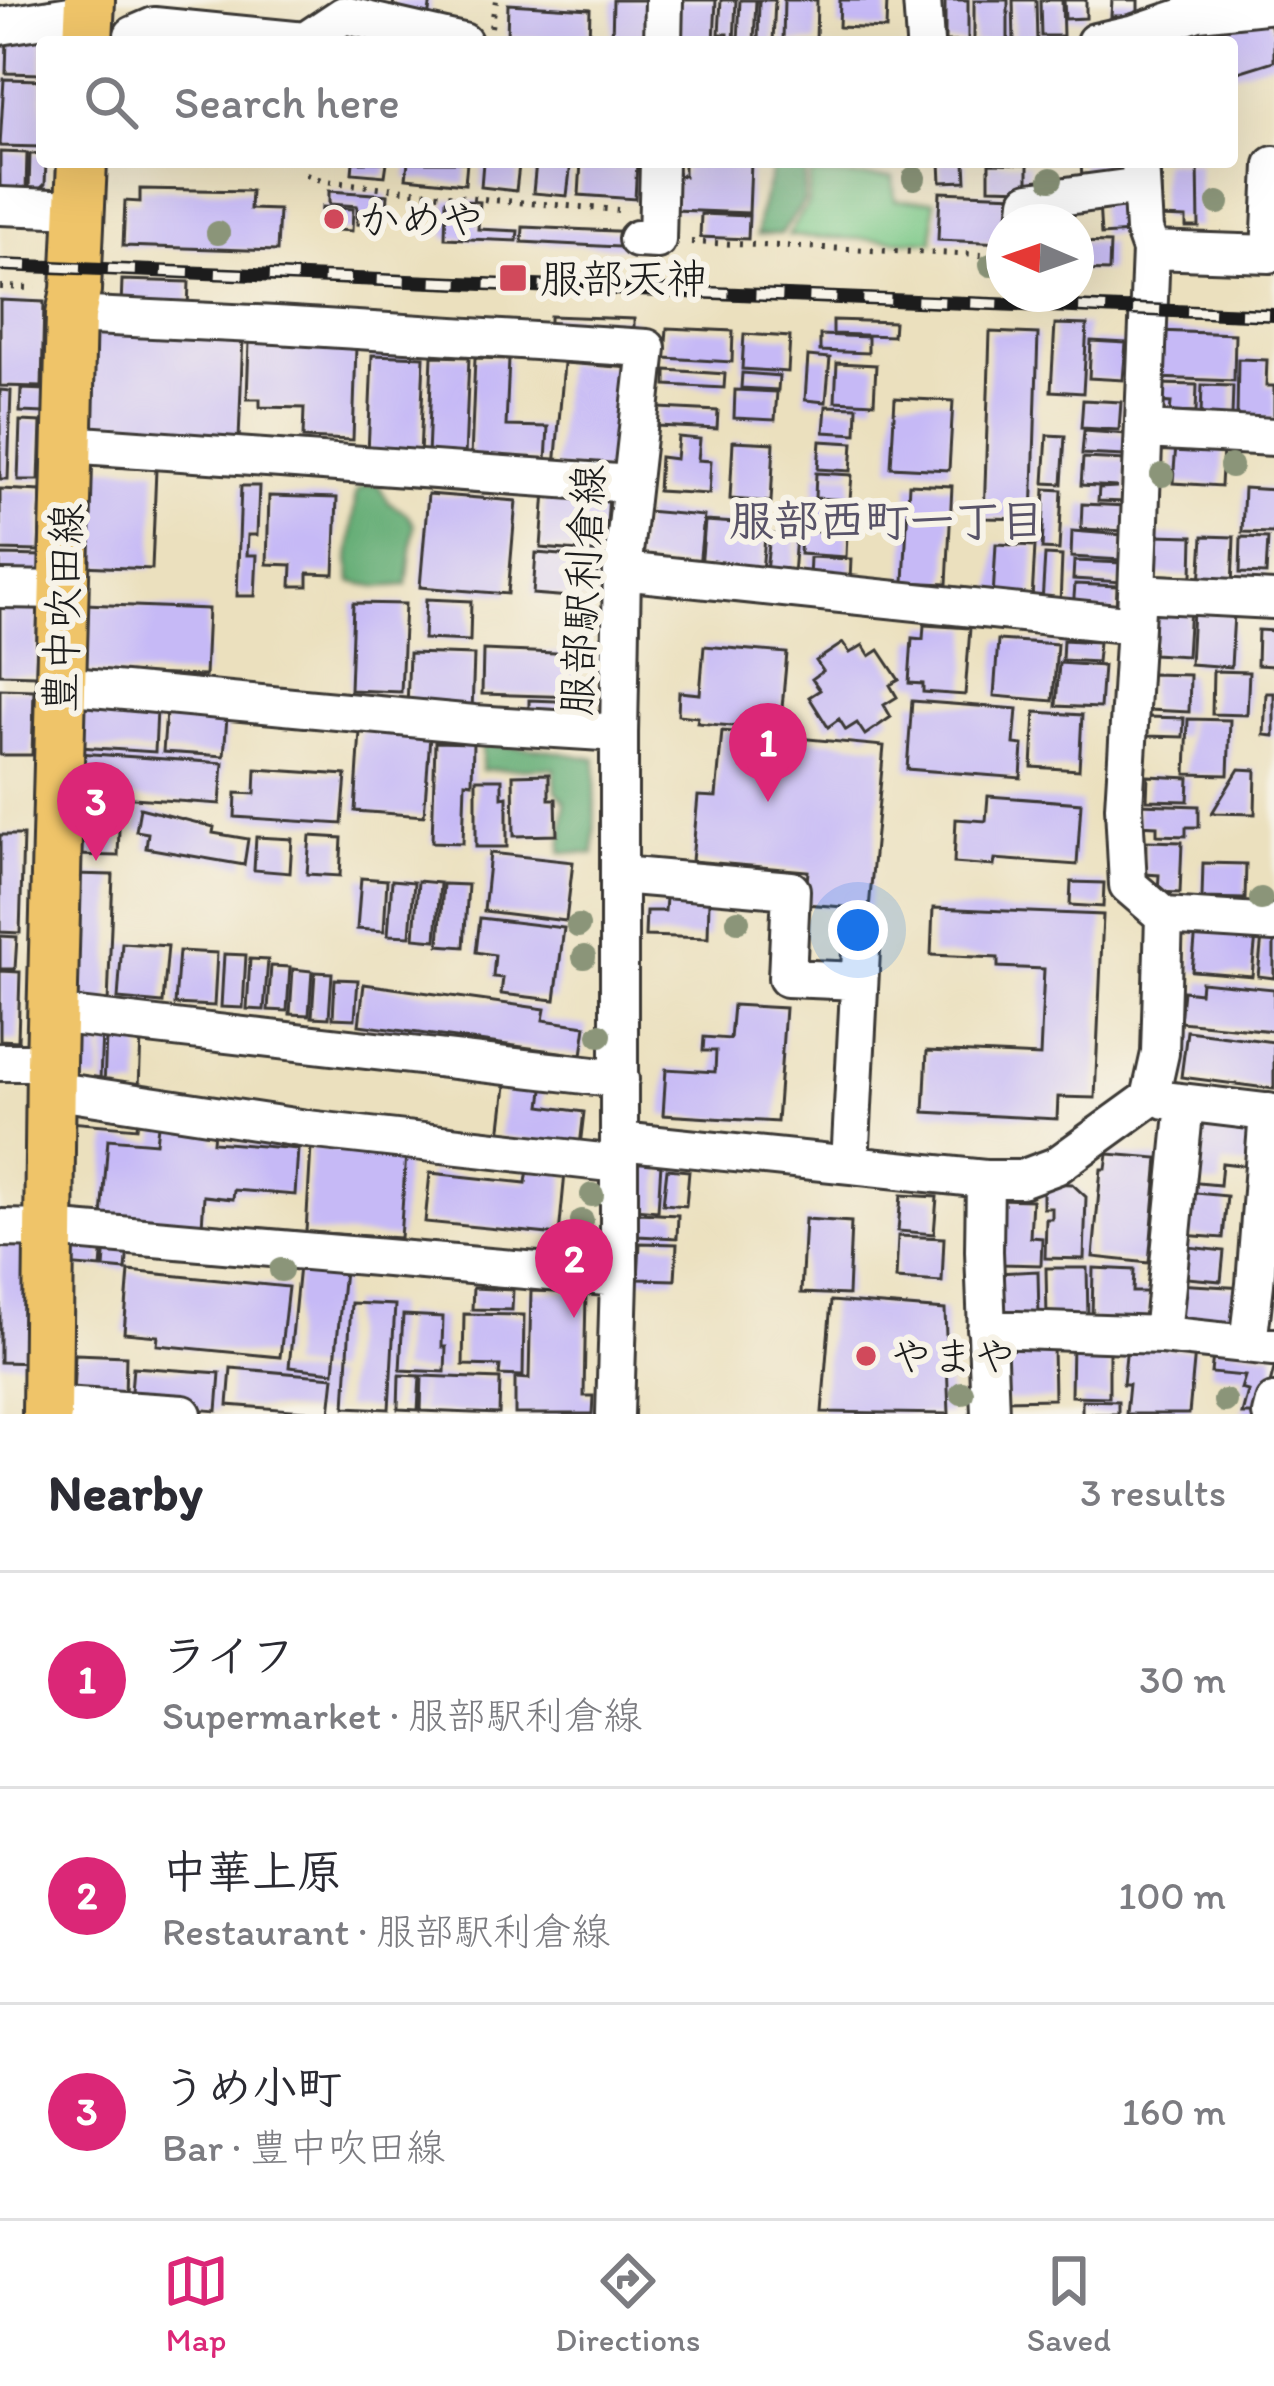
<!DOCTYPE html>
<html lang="en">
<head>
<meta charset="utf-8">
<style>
  body { margin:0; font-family:Itim,"Klee One",sans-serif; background:#f7f7f7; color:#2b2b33 }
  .compass { position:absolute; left:986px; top:204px; width:108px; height:108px; border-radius:50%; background:#fff; box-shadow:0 12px 48px #0002; rotate:272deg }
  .you { position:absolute; left:858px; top:930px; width:42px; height:42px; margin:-30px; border:9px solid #fff; border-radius:50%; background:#1a73e8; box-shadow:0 0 0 18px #1a73e833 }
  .badge { display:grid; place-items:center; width:78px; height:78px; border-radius:50%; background:#db2777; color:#fff; font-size:39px; font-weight:700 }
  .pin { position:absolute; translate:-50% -99px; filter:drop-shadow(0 3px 6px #0008) }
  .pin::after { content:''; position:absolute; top:63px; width:42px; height:36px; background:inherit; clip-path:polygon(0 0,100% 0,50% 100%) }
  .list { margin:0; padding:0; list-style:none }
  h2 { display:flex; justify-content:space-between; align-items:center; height:156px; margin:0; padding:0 48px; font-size:51px }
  h2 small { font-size:39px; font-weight:400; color:#7c7c81 }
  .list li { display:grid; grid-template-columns:78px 1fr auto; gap:36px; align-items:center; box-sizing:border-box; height:216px; padding:0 48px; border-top:3px solid #e1e1e2 }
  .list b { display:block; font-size:45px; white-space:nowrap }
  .list p { margin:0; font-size:39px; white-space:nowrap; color:#7c7c81 }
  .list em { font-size:39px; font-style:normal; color:#7c7c81 }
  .icon { flex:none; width:66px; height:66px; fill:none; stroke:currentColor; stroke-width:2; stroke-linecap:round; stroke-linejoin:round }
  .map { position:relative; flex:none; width:1274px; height:1414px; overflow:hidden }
  .search { position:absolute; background:#fff; box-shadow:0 12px 48px #0002; left:36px; right:36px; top:36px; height:132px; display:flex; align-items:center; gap:30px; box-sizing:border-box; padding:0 42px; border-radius:12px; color:#7c7c81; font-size:45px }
  .sheet { height:804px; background:#fff }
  nav { display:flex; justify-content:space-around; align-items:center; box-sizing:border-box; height:168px; border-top:3px solid #e1e1e2; background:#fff; font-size:33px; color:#7c7c81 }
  nav a { display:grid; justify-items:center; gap:6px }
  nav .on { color:#db2777 }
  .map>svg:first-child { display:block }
  .green { fill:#79c786; stroke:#4a7251; stroke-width:3 }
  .forest { fill:#62ac73; stroke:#3f6448; stroke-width:3 }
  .building { fill:#c6b9f6 }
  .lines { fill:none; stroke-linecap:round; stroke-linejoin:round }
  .minor-casing { stroke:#3b3934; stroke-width:42 }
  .major-casing { stroke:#3b3934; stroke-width:54 }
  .path { stroke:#3b3934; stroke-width:6; stroke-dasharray:3 9; stroke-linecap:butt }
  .minor { stroke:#fff; stroke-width:36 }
  .major { stroke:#efc469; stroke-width:48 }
  .rail-casing { stroke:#1c1c1c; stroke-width:14 }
  .rail { stroke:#f7f3e8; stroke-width:9; stroke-dasharray:27; stroke-linecap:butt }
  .tree { fill:#8b9579 }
  .poi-dot { fill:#d1495b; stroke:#f7f3e8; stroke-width:4.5 }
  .labels { text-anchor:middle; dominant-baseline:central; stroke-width:12; stroke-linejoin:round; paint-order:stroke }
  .poi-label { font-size:42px; fill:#1c1c1c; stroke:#f7f3e8; text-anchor:start }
  .street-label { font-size:42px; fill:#1c1c1c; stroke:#f7f3e8 }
  .neighbourhood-label { font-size:45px; font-weight:bold; fill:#585368; stroke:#f7f3e8 }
</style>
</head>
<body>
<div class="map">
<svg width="1274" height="1414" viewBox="0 0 1274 1414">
  <rect width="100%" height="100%" fill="#f7f3e8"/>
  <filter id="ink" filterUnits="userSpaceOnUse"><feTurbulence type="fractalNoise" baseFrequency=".00833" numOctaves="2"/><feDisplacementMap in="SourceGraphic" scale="24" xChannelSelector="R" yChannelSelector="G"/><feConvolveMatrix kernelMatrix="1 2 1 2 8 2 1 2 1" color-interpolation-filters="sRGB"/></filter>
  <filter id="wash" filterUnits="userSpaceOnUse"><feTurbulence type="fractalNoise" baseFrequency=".004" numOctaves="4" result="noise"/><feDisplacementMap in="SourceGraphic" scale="48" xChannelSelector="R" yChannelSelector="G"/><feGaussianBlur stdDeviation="2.7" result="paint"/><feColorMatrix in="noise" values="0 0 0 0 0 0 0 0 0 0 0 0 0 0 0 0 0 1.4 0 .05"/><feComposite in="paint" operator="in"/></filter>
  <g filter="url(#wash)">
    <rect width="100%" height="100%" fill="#ebe0be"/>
    <path class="green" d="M811,175L893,178L895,200L934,201L933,242L788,236L808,204Z"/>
    <path class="forest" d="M773,167L806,172L804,202L781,234L757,235L759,215Z
      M378,484L389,503L406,513L414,525L407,585L379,587L351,582L349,559L356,491L365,485Z
      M482,745L542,749L596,759L594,854L561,852L565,802L556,791L554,768L482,770Z"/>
    <g id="blocks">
      <path class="building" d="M394,0H431L428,18L392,12Z
        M613,0H646L644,42H612Z
        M678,0H716L714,42H677Z
        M721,0H736L734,42H728V34H719Z
        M740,0H756L754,42H738Z
        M759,0H775L773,42H758Z
        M784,0H817L816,42H783Z
        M840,0H887L886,29L839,27Z
        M945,0H968V42H945Z
        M974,0H1008V42H974Z
        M1013,0H1036L1037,42H1014Z
        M1040,0H1062L1063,36H1041Z
        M1064,0H1086V18L1065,19Z
        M1112,0H1138V16H1111Z
        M508,4L590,9L589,42H546V38L507,37Z
        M1268,15L1274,36V61L1232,74V42H1183Z
        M51,35L50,42H42V74L6,73L7,39Z
        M4,79L42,80V147L0,146Z
        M0,152L27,153L26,190L0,189Z
        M30,154H42V162H46L45,184L39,190H29Z
        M353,162H387L385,176L352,173Z
        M408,162H467L465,184L406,178Z
        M483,162L519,165L516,191L481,187Z
        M536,162H571L567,196L533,193Z
        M581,162H637L635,199L579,195Z
        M684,162H751L749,213L674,210L676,175L684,176Z
        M940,162H965L966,181L941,182Z
        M1081,162H1127L1128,175L1082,179Z
        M1162,162H1198L1199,227H1186V218L1160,217Z
        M989,163L1028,164V189L989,188Z
        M140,189L251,191L250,209L279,210L277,251L123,246L125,201L140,202Z
        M329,191L388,195L386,226L357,224V206L329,204Z
        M940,192L1016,195V222H1004V243L938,240Z
        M446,200L480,202L478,229L518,231L517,241L445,238Z
        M1099,202L1130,205L1132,233L1101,235Z
        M322,207L353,209L352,231L320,229Z
        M701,214L749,216L748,239L700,237Z
        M523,227L637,232V248L522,242Z
        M1076,242L1110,243L1109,271L1076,270Z
        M122,280L189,282L188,309L121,307Z
        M0,300L44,302L42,387L0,386Z
        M550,316L634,319V333L550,330Z
        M833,320L894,322L893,336L833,334Z
        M1055,324L1087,325L1083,393L1051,391Z
        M88,327L243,334L239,440L84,432Z
        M667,328L733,331L732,362L665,358Z
        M1158,331L1235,334L1234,381L1157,378Z
        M990,332L1038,334L1032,519L984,518Z
        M744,334L790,337L788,372L742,369Z
        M820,335L868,337V353L820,351Z
        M1091,341L1126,343L1123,380L1089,378Z
        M249,342L356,346L353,440L303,438L304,408L260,407V399H247Z
        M372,355L424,357L420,456L368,454Z
        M432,356L469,357L465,457L428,456Z
        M808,356L830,358L826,402L805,400Z
        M475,358L509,359L506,426L548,427L546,461L471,458Z
        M1238,359L1267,360L1266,386H1274V419L1237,418Z
        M564,363L631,368L623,474L555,468Z
        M837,363L876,365L874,403L835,401Z
        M666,370L725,374L724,388L666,385Z
        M742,373L779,376L778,390L741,388Z
        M1158,384L1197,385L1196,413L1170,412L1171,403L1158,402Z
        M1202,385L1233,386L1232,417L1201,416Z
        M21,389L46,390L45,413L20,412Z
        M0,390L11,391L8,479H0Z
        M735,390L777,392L775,420L734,418Z
        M895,398L953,401L949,470L891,467Z
        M1083,400L1121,402L1119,430L1081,428Z
        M826,406L857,407L856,434L824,432Z
        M659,408L718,411L717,429L658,426Z
        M20,421L41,422L39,480H18Z
        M1084,431L1127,434L1125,456L1082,454Z
        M1047,435L1065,436L1062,484L1044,483Z
        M678,437L700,439L698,460L711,461L709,494L658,491L660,457L676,459Z
        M733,441L774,443L771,502L730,499Z
        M820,441L853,443L851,471L818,469Z
        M1176,445L1223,447L1221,486L1173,483Z
        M1083,458L1125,460L1126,502L1098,501L1099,488L1117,487L1081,485Z
        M84,466L156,469L152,569L81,566Z
        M816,473L852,475L850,500L815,498Z
        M909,484L952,486L947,584L904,582Z
        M241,486H259L257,535H248L247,555H257L255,596H237Z
        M1244,488L1274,490V533L1242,532Z
        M0,489L41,491L39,551L0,550Z
        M1045,489L1062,490L1059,550L1042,549Z
        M545,490L609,495L605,553L541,548Z
        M428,494L516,501L508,594L420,587Z
        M269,496L337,498L334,574L308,573V586H291L292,565L267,564Z
        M1082,504L1127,506L1126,531L1081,529Z
        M812,505L852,507L851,529L811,527Z
        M646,511L704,516L699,567L635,562Z
        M705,521L766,525L762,572L701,568Z
        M801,531L847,533L846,557L800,554Z
        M1072,531L1124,535L1122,560L1071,557Z
        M770,534L796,536L793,575L766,572Z
        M1154,535L1193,536L1192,576L1153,575Z
        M1203,536L1234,537L1232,587L1200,586Z
        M1241,537L1268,538L1266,574L1240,573Z
        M996,544L1035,546L1032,600L993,598Z
        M536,553L598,558L595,599L533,594Z
        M0,555L43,556L42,581L0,580Z
        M1045,555L1062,556L1060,604L1042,603Z
        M810,557L851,559L850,581L809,579Z
        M1074,561L1123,563L1122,582L1073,579Z
        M1075,584L1117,586L1116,612L1073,610Z
        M0,599L38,600L36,675L0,674Z
        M426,599L471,601L470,641L424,639Z
        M353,603L405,604L401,692L350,690Z
        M84,604L208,609L205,676L81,672Z
        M1155,605L1190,607L1187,656L1153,654Z
        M1193,611L1234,613L1231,667L1190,664Z
        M924,625L970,628L965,695L923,692V684L909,683L912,638L923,639Z
        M1258,630L1274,631V666L1257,665Z
        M998,640L1057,644L1053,701L994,696Z
        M1063,640L1099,642L1097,662L1062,660Z
        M843,643L850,653L863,645L870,656L879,650L899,680L890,685L897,697L884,705L891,717L865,735L857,723L846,730L839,719L828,727L809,697L820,690L812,679L823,671L816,661Z
        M704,646L787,653L780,730L697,723L698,717L678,715L679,692L700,694Z
        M483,650L579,654L578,697L482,694Z
        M409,653L474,655L472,712L407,709Z
        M1059,663L1103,666L1100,708L1056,706Z
        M1213,671L1249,672L1247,715L1212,714Z
        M1150,674L1190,675L1189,712L1149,710Z
        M0,689L34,690L32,755H0Z
        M1266,693H1274V736L1264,735Z
        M529,700L584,702L583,722L529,720Z
        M912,701L1017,709L1014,744L1023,745L1021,778L907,769Z
        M83,704L157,710L155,752L80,747Z
        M1035,712L1082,715L1079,770L1032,767Z
        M166,713L227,717L224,756L163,752Z
        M1147,717L1184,718L1183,737L1146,736Z
        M1188,719L1230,720L1228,775L1186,774Z
        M360,731L430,736L424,816L355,811Z
        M722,731L884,746L869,909L805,904L808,871L692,861L698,796L716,797Z
        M435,742L473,743L472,783L465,782L463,843L432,842Z
        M78,753L223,763L220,804L75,794Z
        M256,769L346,775L342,824L235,817L236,793L255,794Z
        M1239,769L1256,770L1255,814L1212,813Z
        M549,774V799H556L557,835L514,836L513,775Z
        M1148,776L1189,778L1188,801L1147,800Z
        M476,779H502V797L507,796V847H476Z
        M988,796L1081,803L1077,865L995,859L994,866L954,863L956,819L986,821Z
        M75,800L120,801L118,856L73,855Z
        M1138,804L1199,806V827H1186V836L1157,835V826L1137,825Z
        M140,808L214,827L213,833L248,839L244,865L146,848L148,833L136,831Z
        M0,835H23L20,933L0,932Z
        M310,836L342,838L340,876L307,874Z
        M256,837L292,839L290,873L254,870Z
        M1146,841L1182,842L1180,893L1158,892L1159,875L1145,874Z
        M490,853L573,862L566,921L484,911Z
        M1203,863L1246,864L1245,899L1202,898Z
        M72,874L113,875L108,1004L67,1003Z
        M361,878L387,880L384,931L357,929Z
        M392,880L414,882L410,936L388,935Z
        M418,881L440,883L436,940L414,938Z
        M1071,882L1104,883L1103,907L1070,905Z
        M443,884L468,885L464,947L439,945Z
        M666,898L709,900L708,938L645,936L646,911H665Z
        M933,908L1103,915L1095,1098L1058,1097L1057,1119L924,1112L927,1051L1040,1056L1044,969L998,967V958L931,955Z
        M480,918L564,928L555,1000L501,994L503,978L493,977L495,955L476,952Z
        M1196,929L1256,935L1252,976L1192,971Z
        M0,936L17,937L15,969H0Z
        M1262,936L1274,937V978L1258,976Z
        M122,943L168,946L163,1003L118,999Z
        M179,951L217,953L214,1006L175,1004Z
        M224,954L246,955L243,1008L221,1007Z
        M250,959L268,960L264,1010L247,1009Z
        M271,966L290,967L287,1011L268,1010Z
        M293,969L312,971L309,1015L290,1014Z
        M0,971L20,972L18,1041L0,1040Z
        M315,972L332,973L329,1018L312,1017Z
        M335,979L358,980L355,1019L333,1018Z
        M1201,982L1274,989V1031L1180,1022L1183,991L1200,993Z
        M364,984L545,1009L543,1020L586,1026L582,1055L359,1025Z
        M733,1005L785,1008L777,1122L663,1115L666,1069L715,1072L716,1051H703L704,1037L730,1039Z
        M76,1029L102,1030L100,1081L69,1080Z
        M1187,1031L1274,1042V1089L1181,1077Z
        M106,1036L141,1037L139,1088L104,1087Z
        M507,1077L544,1082L541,1106L584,1112L580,1146L500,1136Z
        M71,1103L139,1109L137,1128L69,1122Z
        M1193,1119L1262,1127L1258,1167L1222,1163L1220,1185L1187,1182Z
        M158,1125L214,1130L213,1142L298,1149L295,1195L234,1190L233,1199L204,1196L202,1226L102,1218L108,1139L156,1143Z
        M311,1147L406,1153L400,1238L306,1232Z
        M1108,1154L1158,1158L1149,1263L1093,1257L1101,1169H1106Z
        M637,1161L661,1163L658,1211L634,1209Z
        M528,1169L565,1173L559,1235L425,1222L430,1173L526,1183Z
        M667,1169L689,1171L686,1206L663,1204Z
        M1043,1183L1072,1184L1086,1197L1084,1259L1045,1258L1046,1219H1052V1208H1043Z
        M1186,1192L1227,1196L1223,1238L1182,1235Z
        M901,1195L937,1197L934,1234L898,1231Z
        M997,1199L1032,1200L1030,1237L1042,1238L1041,1265L1001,1264Z
        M638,1213L678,1215L677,1238L637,1236Z
        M805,1219L851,1222L848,1295L801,1293Z
        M898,1236L944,1238L942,1282L896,1279Z
        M0,1237H37L35,1363L0,1362Z
        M103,1242L101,1268L64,1265L66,1244Z
        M106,1243L128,1245L126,1270L104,1268Z
        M640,1243L677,1244L675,1280L638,1279Z
        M1180,1246L1224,1251L1221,1281L1176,1277Z
        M299,1266L344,1270L334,1372L289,1367Z
        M1046,1268H1087L1088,1319H1047Z
        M1093,1268L1134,1270L1133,1292H1148L1147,1322L1092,1320Z
        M129,1271L288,1287L280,1357L157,1345L158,1336L124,1333Z
        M1038,1271L1039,1319L999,1320L997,1273Z
        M1174,1284L1246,1288L1243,1334L1171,1329Z
        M473,1288L513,1290L512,1310L472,1309Z
        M531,1291L586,1292L584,1396H593L592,1414H515V1378L529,1379Z
        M831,1301L945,1310L949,1414L822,1412Z
        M351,1303L395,1305L389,1409L345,1407Z
        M464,1314L524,1315L523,1376L499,1375L500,1366L463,1365Z
        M403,1315L443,1317L442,1347H446L445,1372L400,1370Z
        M1072,1342H1109V1397L1071,1396Z
        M1053,1345L1054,1399L1004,1400L1003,1346Z
        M1127,1345L1195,1351L1189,1414H1126L1129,1384H1123Z
        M1214,1346L1274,1354V1369L1262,1414H1242L1248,1391L1241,1389L1245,1376L1211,1373Z
        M75,1354L126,1356L125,1397L73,1396Z
        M133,1367L220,1373L217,1411L130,1404Z
        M231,1368L334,1377L330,1413L228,1405Z
        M399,1375L420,1376L418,1410L398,1409Z
        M422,1376L500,1379L499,1414L421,1411Z
        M1082,1400L1118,1401V1414H1082Z"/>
    </g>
  </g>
  <g filter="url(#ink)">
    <use href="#blocks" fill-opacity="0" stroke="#3b3934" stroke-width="3"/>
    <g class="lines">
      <g class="minor-casing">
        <path id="minor" d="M922,0L925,42
          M0,26L89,12
          M133,35L154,26L305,41L344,15L463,42
          M663,42L664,0
          M1095,42L1135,33L1198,12L1274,4
          M0,206L79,209
          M1027,222L1029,201L1141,186
          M637,239L657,240L659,162
          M1151,250L1270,254L1274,165
          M71,315L276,325L647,348L622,571L619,733V1278L615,1414
          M1145,430L1274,437
          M68,444L631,484
          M622,571L1135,625
          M0,589L63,590
          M1137,593L1274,600
          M61,685L474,724L619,733
          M619,875L791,890L787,978L859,981
          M1164,916L1274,923
          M52,1014L620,1079
          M0,1062H51
          M51,1090L307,1129L619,1164
          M1165,1100L1274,1113
          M620,1141L985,1179H1021L1056,1166L1150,1098L1160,1053L1164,916L1128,885L1124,807L1137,593L1151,250L1144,230L1140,162
          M850,1165L862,931
          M985,1179L984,1251L990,1414
          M0,1228L50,1229L619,1278
          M986,1329L1162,1335L1274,1347
          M1162,1335L1185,1103
          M1248,1344L1255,1284L1268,1112
          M47,1405L183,1414
          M1271,1414L1274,1402"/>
      </g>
      <g class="major-casing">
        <path id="major" d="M88,42L90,0
          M47,1414L51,1062L71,315L76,290L82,162"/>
      </g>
      <path class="path" d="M491,27L496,0
        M306,175L325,181L492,200L618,210
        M691,242L1004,256
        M0,287L36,288"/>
      <use href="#minor" class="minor"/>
      <use href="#major" class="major"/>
      <g class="rail-casing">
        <path id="rail" d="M0,265L1274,315"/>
      </g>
      <use href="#rail" class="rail"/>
    </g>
    <g class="tree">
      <circle cx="914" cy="178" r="12"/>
      <circle cx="1051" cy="179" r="12"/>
      <circle cx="1218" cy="203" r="12"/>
      <circle cx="218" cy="233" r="12"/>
      <circle cx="991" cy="265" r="12"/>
      <circle cx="1231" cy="466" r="12"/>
      <circle cx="1162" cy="475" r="12"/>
      <circle cx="1261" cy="899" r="12"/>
      <circle cx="738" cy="921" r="12"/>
      <circle cx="578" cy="926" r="12"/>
      <circle cx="584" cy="957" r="12"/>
      <circle cx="600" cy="1035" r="12"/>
      <circle cx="592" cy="1195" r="12"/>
      <circle cx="582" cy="1221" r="12"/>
      <circle cx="281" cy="1270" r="12"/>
      <circle cx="962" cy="1393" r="12"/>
      <circle cx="1225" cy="1401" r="12"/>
    </g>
  </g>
  <g class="poi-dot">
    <circle cx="334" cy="219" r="12"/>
    <rect x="498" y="263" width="30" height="30" rx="6"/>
    <circle cx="866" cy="1356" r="12"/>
  </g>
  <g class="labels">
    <g class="poi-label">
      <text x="358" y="219">かめや</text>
      <text x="540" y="278">服部天神</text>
      <text x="890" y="1356">やまや</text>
    </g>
    <g class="street-label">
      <text transform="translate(582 590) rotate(-87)">服部駅利倉線</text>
      <text transform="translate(63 608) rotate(-88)">豊中吹田線</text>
    </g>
    <g class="neighbourhood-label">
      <text x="887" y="520">服部西町一丁目</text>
    </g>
  </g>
</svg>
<svg class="compass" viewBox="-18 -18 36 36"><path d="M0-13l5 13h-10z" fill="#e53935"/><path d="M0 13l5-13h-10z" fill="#7c7c81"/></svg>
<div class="you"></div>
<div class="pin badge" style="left:768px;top:802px">1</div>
<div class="pin badge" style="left:574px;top:1318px">2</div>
<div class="pin badge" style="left:96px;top:861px">3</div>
<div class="search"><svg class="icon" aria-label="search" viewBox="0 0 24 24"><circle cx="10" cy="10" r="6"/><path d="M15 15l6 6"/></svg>Search here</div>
</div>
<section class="sheet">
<h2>Nearby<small>3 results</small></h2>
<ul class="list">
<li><span class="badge">1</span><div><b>ライフ</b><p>Supermarket · 服部駅利倉線</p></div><em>30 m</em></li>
<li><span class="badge">2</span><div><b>中華上原</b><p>Restaurant · 服部駅利倉線</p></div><em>100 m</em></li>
<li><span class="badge">3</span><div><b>うめ小町</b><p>Bar · 豊中吹田線</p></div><em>160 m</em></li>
</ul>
</section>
<nav>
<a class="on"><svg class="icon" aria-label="map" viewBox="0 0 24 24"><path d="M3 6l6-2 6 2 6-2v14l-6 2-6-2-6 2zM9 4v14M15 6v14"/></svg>Map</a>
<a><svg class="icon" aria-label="directions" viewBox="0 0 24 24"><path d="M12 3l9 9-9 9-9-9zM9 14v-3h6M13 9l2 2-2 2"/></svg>Directions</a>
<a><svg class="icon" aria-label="saved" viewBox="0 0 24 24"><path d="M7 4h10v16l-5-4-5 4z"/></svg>Saved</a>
</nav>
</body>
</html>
